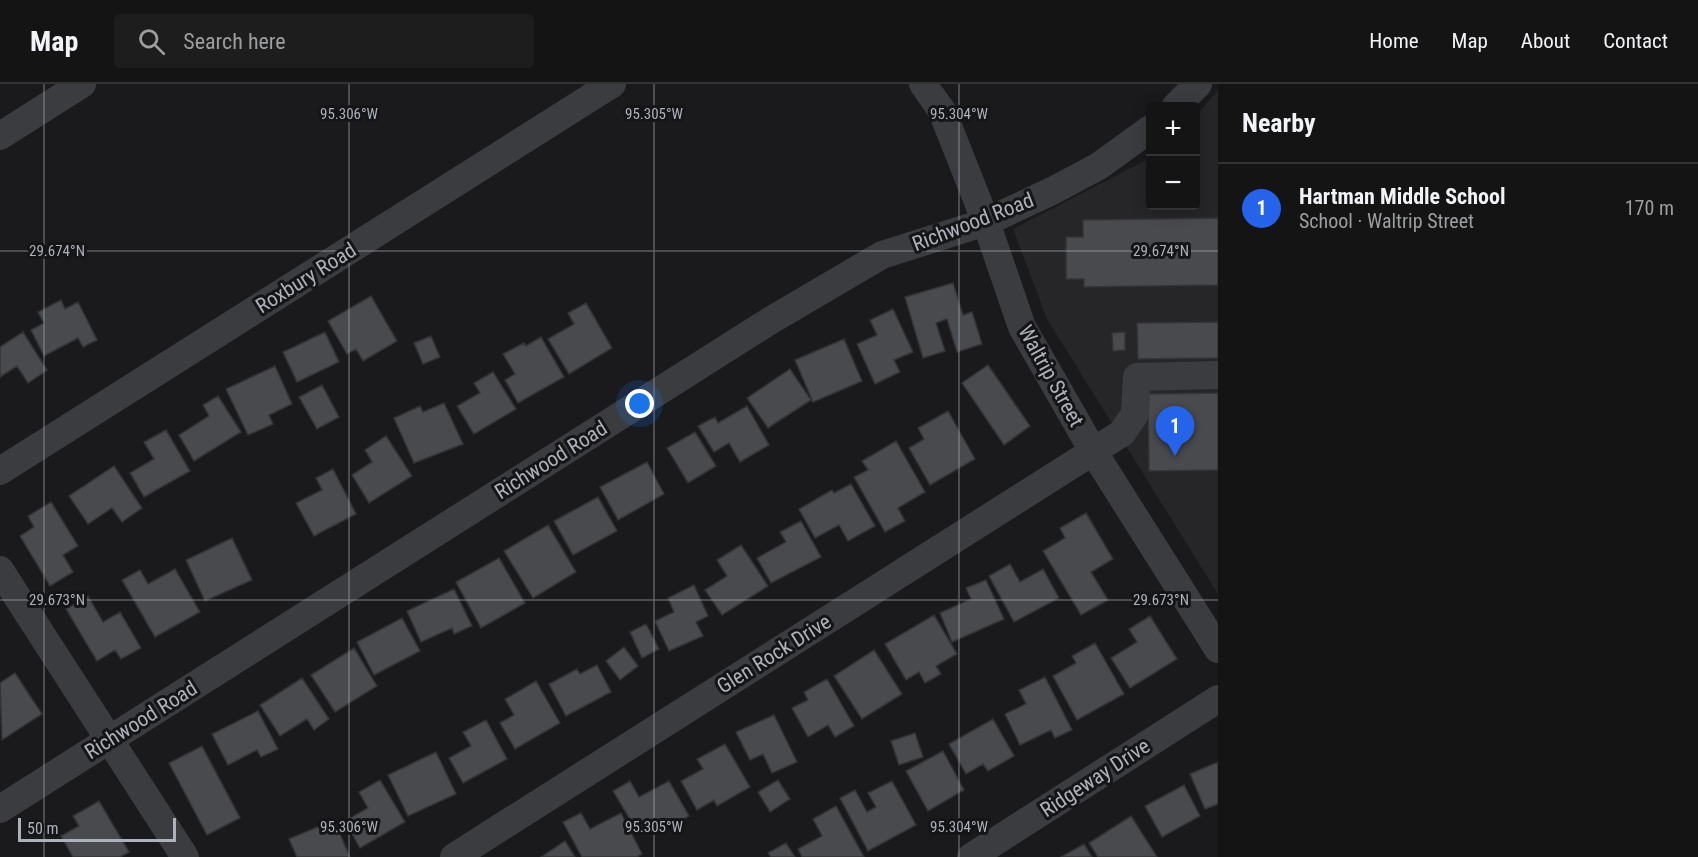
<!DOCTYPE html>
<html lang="en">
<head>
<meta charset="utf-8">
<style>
  body { margin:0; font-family:"Roboto Condensed",sans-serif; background:#1d1d1e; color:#f1f3f6 }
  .controls { position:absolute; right:18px; top:18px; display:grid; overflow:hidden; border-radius:6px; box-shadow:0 3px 15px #0003 }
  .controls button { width:54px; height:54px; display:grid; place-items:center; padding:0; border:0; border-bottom:2px solid #333334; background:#141415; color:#f1f3f6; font:30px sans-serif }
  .scale { position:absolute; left:18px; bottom:15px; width:158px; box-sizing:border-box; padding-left:6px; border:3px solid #adb1ba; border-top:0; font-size:16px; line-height:21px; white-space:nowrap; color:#adb1ba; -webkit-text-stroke:4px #151517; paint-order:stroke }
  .you { position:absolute; left:640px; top:320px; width:21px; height:21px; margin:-15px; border:4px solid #fff; border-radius:50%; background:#1a73e8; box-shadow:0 0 0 9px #1a73e833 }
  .badge { display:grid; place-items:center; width:39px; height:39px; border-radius:50%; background:#2563eb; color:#fff; font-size:20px; font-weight:700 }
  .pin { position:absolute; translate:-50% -50px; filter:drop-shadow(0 2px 3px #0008) }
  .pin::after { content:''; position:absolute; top:32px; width:21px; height:18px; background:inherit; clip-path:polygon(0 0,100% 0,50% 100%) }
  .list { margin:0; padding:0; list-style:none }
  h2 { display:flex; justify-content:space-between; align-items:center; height:78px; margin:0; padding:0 24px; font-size:26px }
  h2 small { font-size:20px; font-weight:400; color:#9d9ea0 }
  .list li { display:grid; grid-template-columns:39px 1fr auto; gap:18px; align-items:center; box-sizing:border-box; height:90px; padding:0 24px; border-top:2px solid #333334 }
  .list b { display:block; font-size:22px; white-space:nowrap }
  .list p { margin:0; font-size:20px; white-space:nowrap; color:#9d9ea0 }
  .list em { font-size:20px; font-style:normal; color:#9d9ea0 }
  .icon { flex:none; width:33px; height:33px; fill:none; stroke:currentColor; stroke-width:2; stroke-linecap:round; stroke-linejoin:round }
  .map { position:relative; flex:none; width:1218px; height:773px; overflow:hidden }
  header { display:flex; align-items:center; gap:36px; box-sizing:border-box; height:84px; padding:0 30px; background:#141415; border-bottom:2px solid #333334 }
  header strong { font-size:28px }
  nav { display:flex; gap:33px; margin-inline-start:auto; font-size:21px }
  .search { width:420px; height:54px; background:#1d1d1e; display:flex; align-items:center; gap:15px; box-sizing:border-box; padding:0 21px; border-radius:6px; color:#9d9ea0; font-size:22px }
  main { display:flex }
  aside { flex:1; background:#141415 }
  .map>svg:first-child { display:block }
  .built { fill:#262628 }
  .building { fill:#494a4e; stroke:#343437; stroke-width:1.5 }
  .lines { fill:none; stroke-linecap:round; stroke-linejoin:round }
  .minor { stroke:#3b3c40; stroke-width:28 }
  .ticks { fill:none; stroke:#adb1ba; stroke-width:1.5; stroke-opacity:0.45 }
  .labels { text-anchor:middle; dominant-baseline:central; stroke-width:6; stroke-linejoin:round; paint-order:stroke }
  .street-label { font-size:21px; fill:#adb1ba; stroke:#151517 }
  .ticks-label { font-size:15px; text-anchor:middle; fill:#adb1ba; stroke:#151517; stroke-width:6; stroke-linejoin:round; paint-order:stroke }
</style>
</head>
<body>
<header>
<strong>Map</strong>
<div class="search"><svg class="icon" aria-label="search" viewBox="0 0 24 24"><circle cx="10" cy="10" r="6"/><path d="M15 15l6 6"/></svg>Search here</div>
<nav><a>Home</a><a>Map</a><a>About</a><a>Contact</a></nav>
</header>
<main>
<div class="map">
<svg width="1218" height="773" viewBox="0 0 1218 773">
  <rect width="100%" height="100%" fill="#1a1a1c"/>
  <path class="built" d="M1218,6V510L1047,235L1013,145L1150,74V122H1196V32Z"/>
  <path class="building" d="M1218,134V201L1084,203V195H1066V153H1083V136Z
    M953,199L963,231L972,228L982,260L957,268L947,235L936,239L945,267L923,274L905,213Z
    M371,212L397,257L363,277L356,265L347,270L328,237Z
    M61,216L65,225L78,218L97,256L83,263L78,254L44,272L31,246L44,239L38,228Z
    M586,219L612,264L569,290L548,255L574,240L568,229Z
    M893,225L913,268L894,276L900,288L875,300L857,260L877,251L870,236Z
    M1218,238V274L1138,275L1137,239Z
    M23,248L47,286L28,299L17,282L0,293V263Z
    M325,248L339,278L297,298L283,268Z
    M1125,248V266L1113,267L1112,249Z
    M431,252L440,273L423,280L414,259Z
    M541,253L564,293L518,319L505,296L515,290L503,270L524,259L526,262Z
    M844,255L862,297L813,318L795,276Z
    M988,281L1030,342L1004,361L962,299Z
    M275,282L292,320L269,331L273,340L248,351L226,305Z
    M790,285L811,316L768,344L747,314Z
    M493,288L516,325L474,350L457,322L480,309L474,299Z
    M322,301L339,333L317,345L299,313Z
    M1218,309V386L1149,387L1148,310Z
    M218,312L241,348L194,377L179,351L209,332L203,321Z
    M444,319L463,360L414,379L394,334L420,322L423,328Z
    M747,322L769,361L740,378L729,359L714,368L698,342L715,333L718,339Z
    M948,327L975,375L930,401L909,364L924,355L918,344Z
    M166,346L190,387L144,413L130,389L154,375L144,358Z
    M695,348L716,382L688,399L667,364Z
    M386,352L412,392L369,419L352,391L372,378L365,366Z
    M896,357L925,408L898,424L905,437L885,448L854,393L868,386L862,377Z
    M647,378L664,410L618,436L600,403Z
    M114,382L142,424L122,438L112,424L88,440L69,412Z
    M333,385L356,430L314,452L296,419L322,406L316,394Z
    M851,400L875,442L848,457L839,441L815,454L799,425L832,406L834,409Z
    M598,413L617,447L573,471L554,437Z
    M51,418L78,462L63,471L73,488L50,502L20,452L34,443L28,432Z
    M1086,429L1113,475L1091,488L1108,516L1081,531L1043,467L1065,454L1060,444Z
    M801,437L821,473L771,499L757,474L786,458L780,448Z
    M548,441L576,488L533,514L504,467Z
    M232,454L252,496L205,517L186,476Z
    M741,461L768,502L722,531L705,506L727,492L717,476Z
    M499,474L525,519L481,544L456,498Z
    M1010,480L1020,498L1043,485L1059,514L1014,538L989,492Z
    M175,485L200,528L155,553L122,496L140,486L148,500Z
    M986,496L1004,535L952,558L940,529L971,515L966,504Z
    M694,501L708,532L696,538L703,552L669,567L655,537L674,528L668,514Z
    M454,505L472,542L454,550L452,544L421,558L407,527Z
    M88,512L103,538L120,528L141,564L121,575L115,566L97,577L66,525Z
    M934,531L957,570L936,582L941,590L925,599L919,588L906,596L885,560Z
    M1150,532L1177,575L1130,604L1111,574L1137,558L1129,545Z
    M402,534L420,567L374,591L357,558Z
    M646,540L659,565L642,574L630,548Z
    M1095,559L1124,610L1077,636L1053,592L1076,579L1072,572Z
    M624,563L638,582L620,596L606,577Z
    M354,564L377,602L335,628L311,591Z
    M874,566L902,610L862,635L834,592Z
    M597,581L611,608L566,632L549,600L577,585L580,590Z
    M15,589L42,630L2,656L0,599Z
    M1045,593L1072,646L1055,654L1051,646L1020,661L1005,630L1026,620L1019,606Z
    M302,594L329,635L314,646L307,635L280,652L260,621Z
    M827,595L854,642L835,653L828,641L808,653L792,624L808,616L804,608Z
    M536,597L560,639L515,665L500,639L514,631L505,615Z
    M258,627L278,665L261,673L257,666L228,681L212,650Z
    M774,631L797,678L772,689L763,670L750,676L736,648Z
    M993,635L1014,672L988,687L983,680L966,690L949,660Z
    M486,636L507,675L463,699L449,674L471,662L463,648Z
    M915,649L923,673L899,681L891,657Z
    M725,660L750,703L717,722L714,716L697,726L681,697L703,685L697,675Z
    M202,662L240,734L207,751L169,679Z
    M943,667L964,706L928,727L906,687Z
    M436,668L456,710L408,732L388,691Z
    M1218,678V720L1205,725L1190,690Z
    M380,696L405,738L360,764L345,737L368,724L359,708Z
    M778,696L790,715L770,728L758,708Z
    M630,697L639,713L669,697L689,732L670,743L664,734L638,749L613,707Z
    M892,697L916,741L868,767L840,714L855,706L867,728L876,723L868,709Z
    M1184,701L1200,732L1162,753L1145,722Z
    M99,717L129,768L120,773H73L61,752L79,742L73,732Z
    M836,722L864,773H802L798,765L822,752L813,735Z
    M581,729L590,745L621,729L642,770L637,773H582L563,738Z
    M1131,732L1157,773H1098L1089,759Z
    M334,736L350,773H297L289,755Z
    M565,757L575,773H541Z
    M786,759L795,773H771L768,769Z
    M1084,760L1092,773H1061Z"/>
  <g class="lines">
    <path class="minor" d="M923,0L942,27L986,138L1022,243L1093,367L1218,565
      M1176,22L1198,0
      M0,52L82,0
      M0,387L612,0
      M0,486L185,773
      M0,725L768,238L882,171L986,138L1054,106L1099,82L1150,45
      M454,773L1122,349L1135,330L1137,293L1218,291
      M971,773L1218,615"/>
  </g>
  <path class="ticks" d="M44,0V773M349,0V773M654,0V773M959,0V773M0,167H1218M0,516H1218"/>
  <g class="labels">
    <g class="street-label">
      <text transform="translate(973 138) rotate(-21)">Richwood Road</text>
      <text transform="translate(306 194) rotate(-32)">Roxbury Road</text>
      <text transform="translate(1051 292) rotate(61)">Waltrip Street</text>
      <text transform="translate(551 376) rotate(-32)">Richwood Road</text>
      <text transform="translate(774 570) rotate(-32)">Glen Rock Drive</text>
      <text transform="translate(141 636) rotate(-32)">Richwood Road</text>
      <text transform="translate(1095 694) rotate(-33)">Ridgeway Drive</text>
    </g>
  </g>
  <g class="ticks-label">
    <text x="349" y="35">95.306°W</text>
    <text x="654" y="35">95.305°W</text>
    <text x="959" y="35">95.304°W</text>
    <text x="57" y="172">29.674°N</text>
    <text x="1161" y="172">29.674°N</text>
    <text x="57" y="521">29.673°N</text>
    <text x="1161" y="521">29.673°N</text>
    <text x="349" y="748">95.306°W</text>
    <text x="654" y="748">95.305°W</text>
    <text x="959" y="748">95.304°W</text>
  </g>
</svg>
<div class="controls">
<button>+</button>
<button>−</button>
</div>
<div class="scale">50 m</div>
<div class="you"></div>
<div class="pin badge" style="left:1175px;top:372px">1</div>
</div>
<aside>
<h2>Nearby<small></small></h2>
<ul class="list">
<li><span class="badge">1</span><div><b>Hartman Middle School</b><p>School · Waltrip Street</p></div><em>170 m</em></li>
</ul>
</aside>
</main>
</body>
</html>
